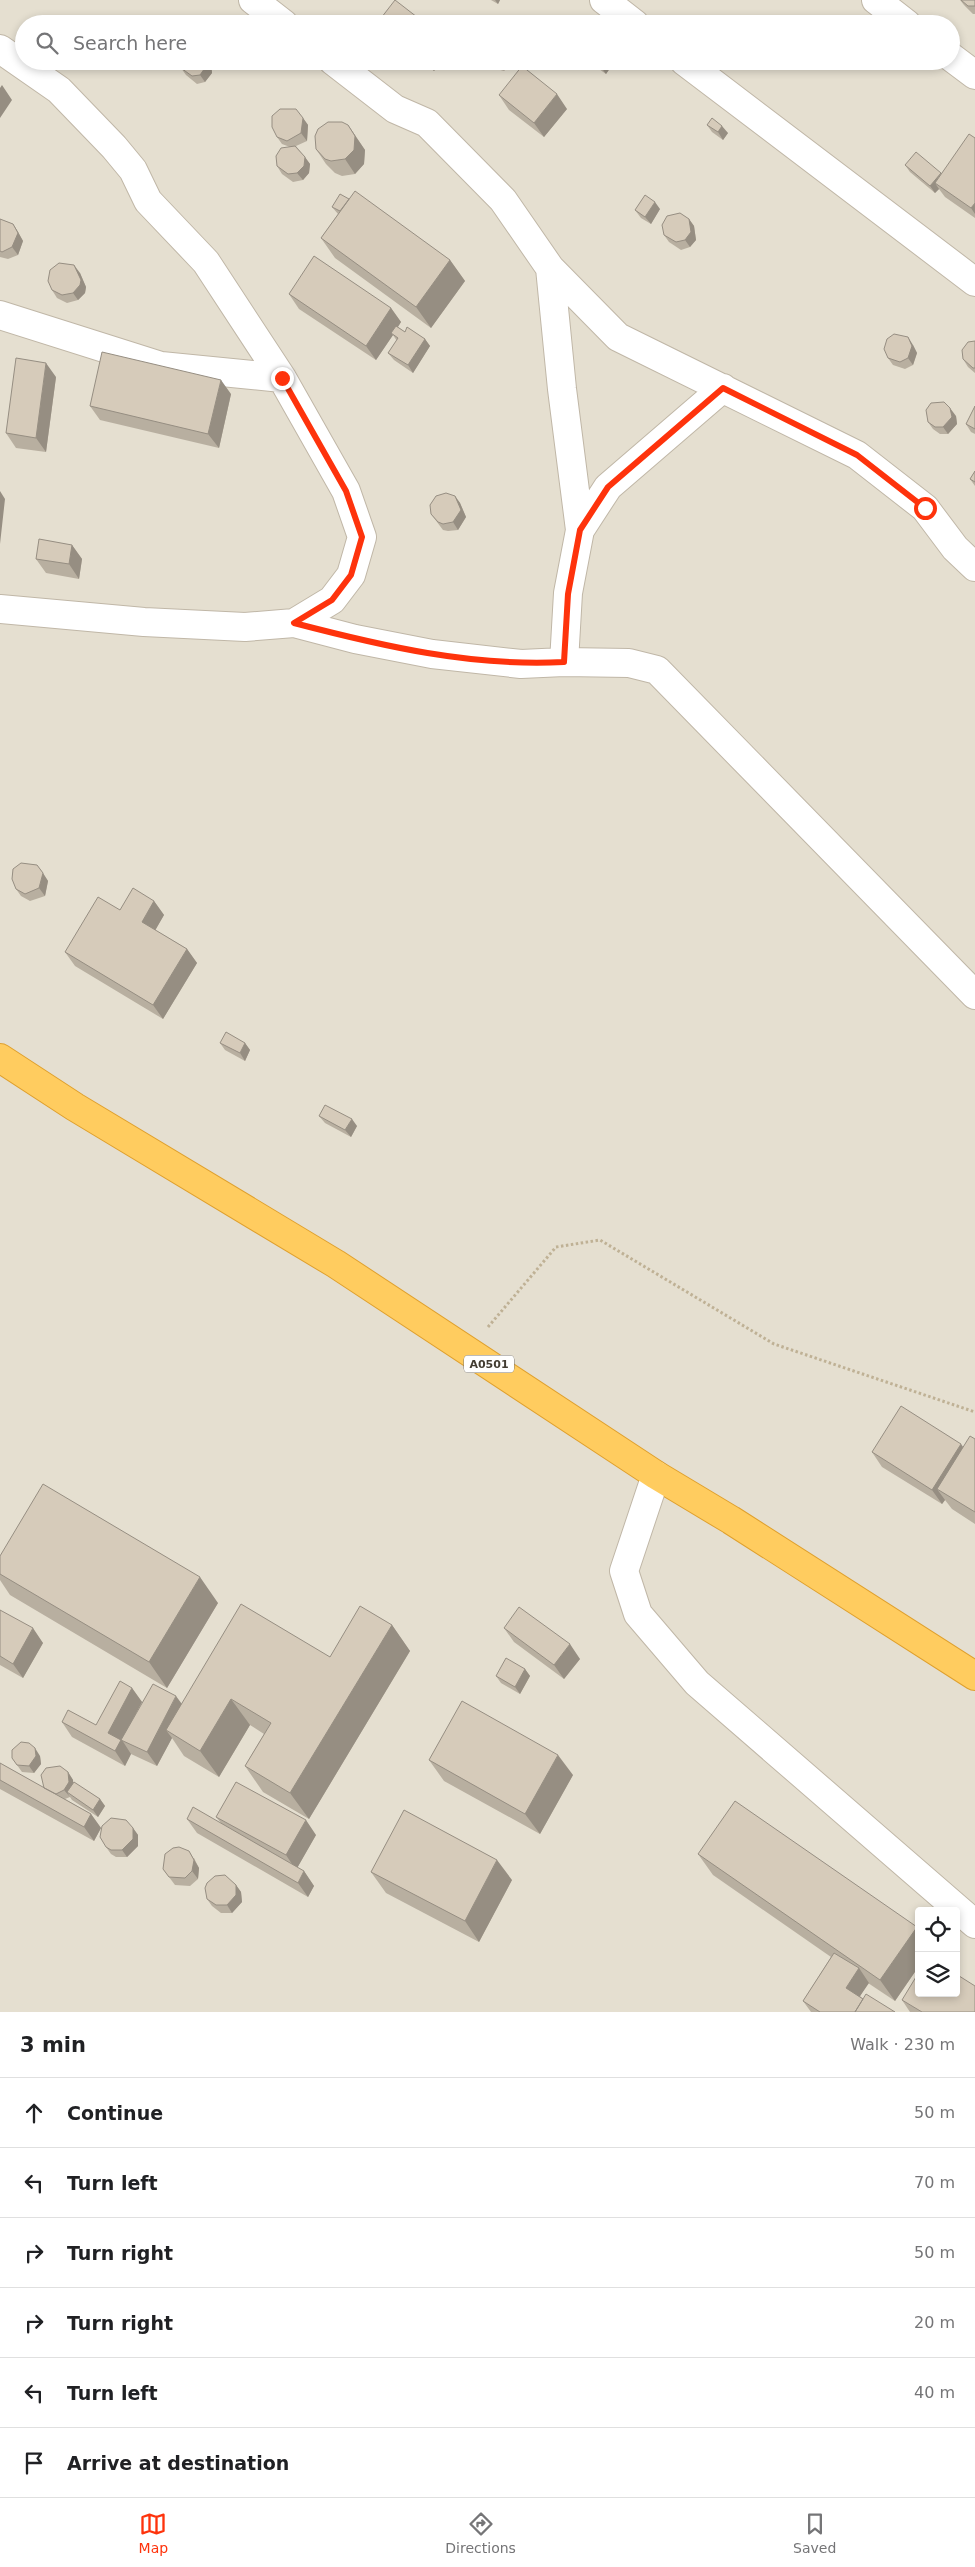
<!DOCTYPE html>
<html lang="en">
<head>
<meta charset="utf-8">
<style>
  body { margin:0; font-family:"DejaVu Sans",sans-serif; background:#f6f6f6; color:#202124 }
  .controls { position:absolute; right:15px; bottom:15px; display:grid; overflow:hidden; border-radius:5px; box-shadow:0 2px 8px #0003 }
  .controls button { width:45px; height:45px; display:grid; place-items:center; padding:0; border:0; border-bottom:1px solid #e0e0e0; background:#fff; color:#202124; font:25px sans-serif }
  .stop { position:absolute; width:15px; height:15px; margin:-11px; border:4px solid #fe330c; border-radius:50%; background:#fff }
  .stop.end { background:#fe330c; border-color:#fff; box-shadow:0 1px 5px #0008 }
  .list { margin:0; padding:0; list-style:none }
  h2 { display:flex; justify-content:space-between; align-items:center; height:65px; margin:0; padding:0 20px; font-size:21px }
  h2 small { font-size:16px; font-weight:400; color:#757577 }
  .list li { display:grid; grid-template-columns:32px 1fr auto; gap:15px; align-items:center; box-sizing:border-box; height:70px; padding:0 20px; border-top:1px solid #e0e0e0 }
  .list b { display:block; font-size:19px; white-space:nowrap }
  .list em { font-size:16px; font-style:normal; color:#757577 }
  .icon { flex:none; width:28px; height:28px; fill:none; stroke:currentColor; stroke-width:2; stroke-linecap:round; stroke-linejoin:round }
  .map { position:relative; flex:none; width:975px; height:2012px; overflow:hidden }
  .search { position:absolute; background:#fff; box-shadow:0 2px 8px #0003; left:15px; right:15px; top:15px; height:55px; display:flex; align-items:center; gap:12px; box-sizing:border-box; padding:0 18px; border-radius:28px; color:#757577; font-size:19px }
  .sheet { height:485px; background:#fff }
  nav { display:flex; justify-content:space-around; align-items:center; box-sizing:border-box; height:70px; border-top:1px solid #e0e0e0; background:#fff; font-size:14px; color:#757577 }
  nav a { display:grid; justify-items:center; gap:2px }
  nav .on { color:#fe330c }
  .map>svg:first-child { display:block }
  .residential { fill:#e5dfd0; fill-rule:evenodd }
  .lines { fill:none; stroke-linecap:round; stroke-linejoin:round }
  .minor-casing { stroke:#c0b7a7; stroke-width:30 }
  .highway-casing { stroke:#dfa02e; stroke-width:30 }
  .path { stroke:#bfb195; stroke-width:3; stroke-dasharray:2.5 2.5; stroke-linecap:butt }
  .minor { stroke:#fff; stroke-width:28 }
  .highway { stroke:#ffcc5f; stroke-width:28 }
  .wall { fill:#b8afa0 }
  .shaded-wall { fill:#968e82 }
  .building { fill:#d6cbba; stroke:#968e82 }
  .route { stroke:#fe330c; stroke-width:6 }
  .labels { text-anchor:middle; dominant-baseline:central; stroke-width:5; stroke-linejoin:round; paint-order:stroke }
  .shield { fill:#fff; stroke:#7b7770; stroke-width:1 }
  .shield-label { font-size:11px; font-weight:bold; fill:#433d32 }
</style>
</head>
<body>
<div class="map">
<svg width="975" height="2012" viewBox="0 0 975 2012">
  <rect width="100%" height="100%" fill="#f1ede2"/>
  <path class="residential" d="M0,0H975V2012H0ZM24,24H951V61H24ZM919,1911H956V1993H919Z"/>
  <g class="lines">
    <g class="minor-casing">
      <path id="minor" d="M253,0L284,24
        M604,0L635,24
        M876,0L907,24
        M0,49L59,90L114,147L133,170L148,201L206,262L282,378L346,491L362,537L351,575L332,600L294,623
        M951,57L975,75
        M333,61L395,109L427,123L503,200L550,268L618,337L857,455L925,508L955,548L975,567
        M684,61L975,282
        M550,268L562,389L580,530
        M0,315L161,366L282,378
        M0,609L144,622L245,627L294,623L355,639L432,654L521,664L564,662L629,663L657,670L975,995
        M564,662L568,593L580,530L608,487L723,388
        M656,1475L624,1571L638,1614L697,1683L975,1924"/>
    </g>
    <g class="highway-casing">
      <path id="highway" d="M0,1058L75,1107L336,1264L656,1475L731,1520L975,1676"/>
    </g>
    <path class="path" d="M488,1327L556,1247L600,1240L774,1344L975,1412"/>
    <use href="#minor" class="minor"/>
    <use href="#highway" class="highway"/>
  </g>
  <path class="wall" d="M491,0H500L498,4Z
    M960,0H975V14H973L964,5Z
    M421,61H441L434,71Z
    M486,61H515L504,71L490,67Z
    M588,61H615L606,74Z
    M211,63L212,73L205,82L197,84L186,75L181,68Z
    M499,95L567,109L544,137L509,110Z
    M303,118L308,125L307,141L296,146L310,164L309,173L303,180L293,182L282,174L277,166L290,147L282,144L277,137Z
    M348,125L365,150L364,164L355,174L342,176L335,173L326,164L316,149Z
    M707,125L728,133L723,140L712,132Z
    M975,138V218L945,197L939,189L935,193L910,172L905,165L941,174Z
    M332,207L450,260L465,281L431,328L335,258L321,238L338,214Z
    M660,209L651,224L641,218L635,210Z
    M0,219L13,224L18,232L23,241L18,255L8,259L0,257Z
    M689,219L694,226L696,240L690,247L681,250L669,242L664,235Z
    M80,273L86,287L85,293L78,300L67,303L57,298L52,290Z
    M289,294L391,308L401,322L398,327L405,332L425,339L430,346L413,373L394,360L388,353L397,341L393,335L376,360L299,309Z
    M975,341V373L968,367L963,359Z
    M913,345L917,353L913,365L905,369L893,365L888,358Z
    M56,377L46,452L16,448L6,433Z
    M231,394L219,448L100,420L90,406Z
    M975,406V434L971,432L966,424Z
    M956,416L957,424L948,434H940L933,429L928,422Z
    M975,471V486L970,479Z
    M455,496L460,503L466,517L458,530L448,531L443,530L431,514Z
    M72,545L82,559L79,579L46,573L36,559Z
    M37,865L48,881L45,896L30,901L21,896L16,889Z
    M154,901L164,915L155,930L187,949L197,963L163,1019L75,966L65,952L120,910Z
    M220,1043H245L250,1050L245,1061L225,1050Z
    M319,1116L357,1126L351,1137L325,1123Z
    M975,1439V1524L952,1509L945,1500L942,1504L882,1467L872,1452L963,1447Z
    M0,1556L218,1603L167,1688L10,1595L0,1580Z
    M0,1610L43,1643L23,1678L0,1665Z
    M392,1625L410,1651L309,1819L263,1792L245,1766L264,1734L250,1725L219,1777L184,1756L172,1738L157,1766L131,1754L122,1740L131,1754L125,1766L72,1737L62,1722L96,1725L132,1688L142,1702L131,1723L182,1704L330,1657Z
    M504,1628L580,1659L564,1679L514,1642Z
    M525,1669L530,1676L520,1694L501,1683L496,1676Z
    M40,1756L41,1764L34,1773L22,1772L12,1758Z
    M429,1760L573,1775L540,1834L444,1781Z
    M0,1763L44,1788L68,1772L73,1780V1783L100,1799L105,1806L98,1817L72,1800L70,1797L65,1799L91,1814L101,1828L94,1841L0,1789Z
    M216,1817L316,1835L297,1868L304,1871L314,1886L308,1897L197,1833L187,1819L221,1823Z
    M133,1828L138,1835V1846L127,1857H116L111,1854L106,1847Z
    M698,1854L919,1930V1966L895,2001L868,1983L860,1996L863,1999L895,2012H811L803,2001L831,1957L713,1875Z
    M194,1858L199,1868L198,1879L190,1886L175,1885L163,1869Z
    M371,1872L512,1880L479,1942L386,1893Z
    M236,1885L241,1892L242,1902L232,1913H221L212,1906L207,1899Z
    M902,2000L975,2012H910Z"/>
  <path class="shaded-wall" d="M495,0H500L498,4Z
    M207,61H210L211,63L212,73L205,82L200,75Z
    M427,61H441L434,71Z
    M605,61H615L606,74L601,67Z
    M2,85L12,100L0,118V88Z
    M557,94L567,109L544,137L534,123Z
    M303,118L308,125L307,141L301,133Z
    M348,125L365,150L364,164L355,174L345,159Z
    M722,126L728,133L723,140L718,132Z
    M305,157L310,164L309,173L303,180L297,173Z
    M941,173L935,183L939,189L935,193L930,186Z
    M655,202L660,209L651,224L645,217Z
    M975,203V214L971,208Z
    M689,219L694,226L696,240L690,247L685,240Z
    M13,224L18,232L23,241L18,255L12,247Z
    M450,260L465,281L431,328L416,307Z
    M74,265L80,273L86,287L85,293L78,300L73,293Z
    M391,308L401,322L393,334L391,333L393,335L376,360L366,346Z
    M908,337L913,345L917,353L913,365L908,358Z
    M425,339L430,346L413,373L408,365Z
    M46,363L56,377L46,452L36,438Z
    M221,380L231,394L219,448L208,434Z
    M950,408L956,416L957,424L948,434L943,427Z
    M0,491L5,499L0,544Z
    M455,496L460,503L466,517L458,530L453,522Z
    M72,545L82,559L79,579L69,564Z
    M43,873L48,881L45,896L39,888Z
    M154,901L164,915L152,936L142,922Z
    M187,949L197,963L163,1019L153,1005Z
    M245,1043L250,1050L245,1061L240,1053Z
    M352,1119L357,1126L351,1137L345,1130Z
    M961,1444L971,1458L937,1489L945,1500L942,1504L932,1490Z
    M200,1577L218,1603L167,1688L149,1662Z
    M392,1625L410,1651L309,1819L290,1793Z
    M33,1628L43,1643L23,1678L13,1664Z
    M570,1644L580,1659L564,1679L554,1665Z
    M525,1669L530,1676L520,1694L515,1687Z
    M132,1688L142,1702L122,1740L131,1754L125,1766L115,1751L108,1733Z
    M176,1696L187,1711L166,1730L172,1738L157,1766L147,1752Z
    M231,1699L250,1725L219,1777L200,1751Z
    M35,1748L40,1756L41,1764L34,1773L29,1766Z
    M558,1755L573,1775L540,1834L525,1814Z
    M68,1772L73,1780L74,1789L67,1792L70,1797L64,1790Z
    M100,1799L105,1806L98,1817L93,1810Z
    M91,1814L101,1828L94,1841L84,1827Z
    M306,1820L316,1835L296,1870L286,1855Z
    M133,1828L138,1835V1846L127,1857L122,1850Z
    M189,1851L199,1868L198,1879L192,1871Z
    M497,1860L512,1880L479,1942L465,1921Z
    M304,1871L314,1886L308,1897L298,1883Z
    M236,1885L241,1892L242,1902L232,1913L227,1905Z
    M917,1927L919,1930V1966L895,2001L880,1980Z
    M859,1968L869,1983L856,2002L846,1988Z"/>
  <path class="building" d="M395,0L426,24H381L378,22Z
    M961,0H975V6H968Z
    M133,19L141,24H122V23Z
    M593,20L599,24H590Z
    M180,61H207V65L200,75L192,76L181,68L180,63Z
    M490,61H502L499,64Z
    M594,61H605L601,67Z
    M522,66L557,94L534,123L499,95Z
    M280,109H296L303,118L301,133L287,141L277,137L272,127V116Z
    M712,118L722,126L718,132L707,125Z
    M328,122H342L348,125L355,136L354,150L345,159L331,161L325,159L316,149L315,136L318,129Z
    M969,134L975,138V203L971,208L935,183Z
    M295,146L305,157L304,166L297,173L288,174L277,166L276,156L281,148Z
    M916,152L941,173L930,186L905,165Z
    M355,191L450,260L416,307L321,238Z
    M340,194L349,199L340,211L332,207Z
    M645,195L655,202L645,217L635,210Z
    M680,213L689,219L691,232L685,240L676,242L664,235L662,225L667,216Z
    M0,219L13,224L18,233L12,247L2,252L0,251Z
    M314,256L391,308L366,346L289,294Z
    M59,263L74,265L81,280L80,285L73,293L62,295L52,290L48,281L50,270Z
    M396,326L405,332L407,327L425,339L408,365L388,353L398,338L391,333Z
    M894,334L908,337L912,346L908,358L900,362L888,358L884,349L887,339Z
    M975,341V368H973L963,359L962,350L968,342Z
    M102,352L221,380L208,434L90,406Z
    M16,358L46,363L36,438L6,433Z
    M944,402L950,408L952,417L943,427H935L928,422L926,410L931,403Z
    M975,406V429L966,424Z
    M975,471V482L970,479Z
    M446,493L455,496L461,510L453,522L443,524L438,522L431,514L430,505L436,496Z
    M39,539L72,545L69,564L36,559Z
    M21,863L37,865L43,873L39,888L25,894L16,889L12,879L13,869Z
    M133,888L154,901L142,922L187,949L153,1005L65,952L98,897L120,910Z
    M226,1032L245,1043L240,1053L220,1043Z
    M325,1105L352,1119L345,1130L319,1116Z
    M901,1406L961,1444L932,1490L872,1452Z
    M970,1436L975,1439V1512L937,1489Z
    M43,1484L200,1577L149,1662L0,1574V1556Z
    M241,1604L330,1657L360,1606L392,1625L290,1793L245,1766L271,1723L231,1699L200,1751L166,1730Z
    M519,1607L570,1644L554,1665L504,1628Z
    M0,1610L33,1628L13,1664L0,1656Z
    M506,1658L525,1669L515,1687L496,1676Z
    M120,1681L132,1688L108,1733L121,1740L115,1751L62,1722L68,1710L96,1725Z
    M153,1684L176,1696L147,1752L121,1740Z
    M462,1701L558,1755L525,1814L429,1760Z
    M21,1742L29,1743L35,1748L36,1756L29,1766L17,1765L12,1758V1750Z
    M0,1763L91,1814L84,1827L0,1780Z
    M60,1766L68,1772L69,1782L64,1790L56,1794L44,1788L41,1775L46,1768Z
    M74,1782L100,1799L93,1810L67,1792Z
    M236,1782L306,1820L286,1855L216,1817Z
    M735,1801L917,1927L880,1980L698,1854Z
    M193,1807L304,1871L298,1883L187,1819Z
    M404,1810L497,1860L465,1921L371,1872Z
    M111,1818L126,1820L133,1828V1839L122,1850H111L106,1847L100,1837L102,1826Z
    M179,1847L189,1851L194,1860L192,1871L185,1878L169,1877L163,1869L165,1854L173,1848Z
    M225,1875L236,1885V1895L227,1905H216L207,1899L205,1888L207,1883L215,1876Z
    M834,1953L859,1968L846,1988L863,1999L855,2012H820L803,2001Z
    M919,1972V1993H956V1974L975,1986V2012H922L902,2000Z
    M866,1994L895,2012H855Z"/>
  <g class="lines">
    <path class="route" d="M282,378L346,491L362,537L351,575L332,600L294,623C382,646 472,667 564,662L568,594L580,530L608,487L723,388L857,455L925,508"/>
  </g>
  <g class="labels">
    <rect class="shield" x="464" y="1355.5" width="50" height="17" rx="4"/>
    <g class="shield-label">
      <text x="489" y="1364">A0501</text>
    </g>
  </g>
</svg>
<div class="controls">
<button><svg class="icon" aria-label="locate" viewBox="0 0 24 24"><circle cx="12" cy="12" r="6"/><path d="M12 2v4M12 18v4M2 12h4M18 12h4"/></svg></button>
<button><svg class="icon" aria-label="layers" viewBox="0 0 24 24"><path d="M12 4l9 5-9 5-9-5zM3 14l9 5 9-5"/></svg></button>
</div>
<div class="stop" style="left:925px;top:508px"></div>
<div class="stop end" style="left:282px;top:378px"></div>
<div class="search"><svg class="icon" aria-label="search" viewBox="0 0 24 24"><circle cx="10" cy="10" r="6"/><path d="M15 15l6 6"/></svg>Search here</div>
</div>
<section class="sheet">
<h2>3 min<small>Walk · 230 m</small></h2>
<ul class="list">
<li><svg class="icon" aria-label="ahead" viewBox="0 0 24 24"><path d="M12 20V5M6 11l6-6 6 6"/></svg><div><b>Continue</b></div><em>50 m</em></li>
<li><svg class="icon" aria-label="left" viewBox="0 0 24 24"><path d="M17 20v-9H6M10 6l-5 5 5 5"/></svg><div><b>Turn left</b></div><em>70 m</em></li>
<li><svg class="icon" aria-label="right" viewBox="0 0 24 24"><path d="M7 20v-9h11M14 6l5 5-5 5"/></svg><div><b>Turn right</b></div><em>50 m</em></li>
<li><svg class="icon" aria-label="right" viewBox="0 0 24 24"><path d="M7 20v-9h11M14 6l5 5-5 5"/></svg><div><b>Turn right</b></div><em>20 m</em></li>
<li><svg class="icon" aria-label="left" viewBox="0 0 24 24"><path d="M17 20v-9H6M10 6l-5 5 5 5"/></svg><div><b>Turn left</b></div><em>40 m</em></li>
<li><svg class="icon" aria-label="arrive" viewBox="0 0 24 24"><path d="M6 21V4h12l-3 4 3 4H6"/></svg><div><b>Arrive at destination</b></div></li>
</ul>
</section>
<nav>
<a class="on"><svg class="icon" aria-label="map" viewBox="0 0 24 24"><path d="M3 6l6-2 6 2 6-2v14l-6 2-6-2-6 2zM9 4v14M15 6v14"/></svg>Map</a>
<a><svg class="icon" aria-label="directions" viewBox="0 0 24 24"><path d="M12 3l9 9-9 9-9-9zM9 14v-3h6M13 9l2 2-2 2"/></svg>Directions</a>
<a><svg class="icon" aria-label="saved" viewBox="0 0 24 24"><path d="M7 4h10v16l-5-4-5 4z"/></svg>Saved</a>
</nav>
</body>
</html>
